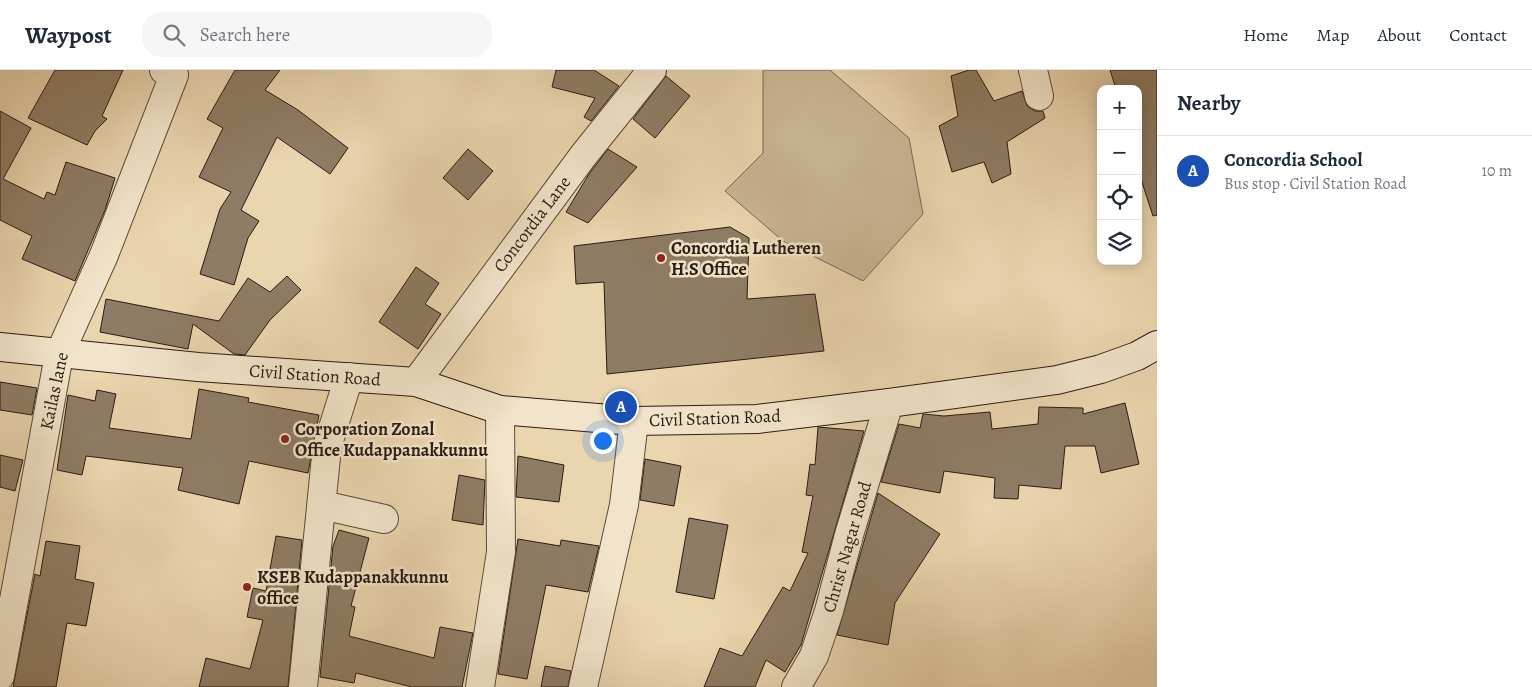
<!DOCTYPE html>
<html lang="en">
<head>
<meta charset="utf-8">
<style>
  body { margin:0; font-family:Alegreya,serif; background:#f6f6f7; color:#1f2937 }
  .controls { position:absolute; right:15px; top:15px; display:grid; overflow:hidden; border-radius:10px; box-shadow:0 2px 12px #0003 }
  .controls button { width:45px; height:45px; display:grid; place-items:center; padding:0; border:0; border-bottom:1px solid #e0e1e3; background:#fff; color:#1f2937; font:25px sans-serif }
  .you { position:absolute; left:602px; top:370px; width:18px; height:18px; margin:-12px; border:4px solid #fff; border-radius:50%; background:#1a73e8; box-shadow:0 0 0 8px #1a73e833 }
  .badge { display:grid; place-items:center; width:32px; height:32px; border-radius:50%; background:#db2777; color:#fff; font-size:16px; font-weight:700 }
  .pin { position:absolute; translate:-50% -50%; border:2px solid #fff; box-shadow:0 1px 5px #0006 }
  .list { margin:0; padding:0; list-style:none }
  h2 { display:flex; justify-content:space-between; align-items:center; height:65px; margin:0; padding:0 20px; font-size:21px }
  h2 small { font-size:16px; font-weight:400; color:#747a83 }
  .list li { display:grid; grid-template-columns:32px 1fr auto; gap:15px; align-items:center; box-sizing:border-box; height:70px; padding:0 20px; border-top:1px solid #e0e1e3 }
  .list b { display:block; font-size:19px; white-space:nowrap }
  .list p { margin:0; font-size:16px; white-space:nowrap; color:#747a83 }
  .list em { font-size:16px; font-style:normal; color:#747a83 }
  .icon { flex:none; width:28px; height:28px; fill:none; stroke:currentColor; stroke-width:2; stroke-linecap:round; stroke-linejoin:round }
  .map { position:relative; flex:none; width:1157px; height:617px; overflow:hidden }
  header { display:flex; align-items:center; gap:30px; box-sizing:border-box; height:70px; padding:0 25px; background:#fff; border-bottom:1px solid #e0e1e3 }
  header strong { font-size:24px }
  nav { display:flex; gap:28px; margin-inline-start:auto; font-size:18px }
  .search { width:350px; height:45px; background:#f6f6f7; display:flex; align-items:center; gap:12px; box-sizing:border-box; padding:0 18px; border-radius:20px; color:#747a83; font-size:19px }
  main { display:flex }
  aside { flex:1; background:#fff }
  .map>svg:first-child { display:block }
  .green { fill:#cab594; stroke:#7a6854 }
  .building { fill:#8f7c64; stroke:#2b1b13 }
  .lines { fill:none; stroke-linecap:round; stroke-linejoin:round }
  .minor-casing { stroke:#5b4a3a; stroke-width:30 }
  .secondary-casing { stroke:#2b1b13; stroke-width:30 }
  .minor { stroke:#f2e4ca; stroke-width:28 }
  .secondary { stroke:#f2e4ca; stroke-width:28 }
  .poi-dot { fill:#8f2418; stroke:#f2e4ca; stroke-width:2 }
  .labels { text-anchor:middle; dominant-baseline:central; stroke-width:5; stroke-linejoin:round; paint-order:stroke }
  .street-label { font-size:18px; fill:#2b1b13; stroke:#f2e4ca }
  .poi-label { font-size:18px; font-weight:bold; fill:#2b1b13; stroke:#f2e4ca; text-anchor:start }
</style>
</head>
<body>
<header>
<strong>Waypost</strong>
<div class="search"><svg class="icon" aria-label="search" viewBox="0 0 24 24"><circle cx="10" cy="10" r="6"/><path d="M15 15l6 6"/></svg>Search here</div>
<nav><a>Home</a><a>Map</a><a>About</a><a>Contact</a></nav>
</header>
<main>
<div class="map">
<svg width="1157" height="617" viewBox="0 0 1157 617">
  <rect width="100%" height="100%" fill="#ebd5ae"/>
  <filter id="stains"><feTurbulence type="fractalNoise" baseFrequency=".004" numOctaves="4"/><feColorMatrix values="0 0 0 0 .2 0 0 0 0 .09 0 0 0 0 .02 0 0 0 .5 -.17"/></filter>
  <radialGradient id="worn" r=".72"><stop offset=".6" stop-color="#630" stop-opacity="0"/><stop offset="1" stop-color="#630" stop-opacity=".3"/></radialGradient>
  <path class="green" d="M763,0H830L909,68L923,144L863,211L783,171L725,121L763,83Z"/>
  <path class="building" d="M55,0H123L102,46L107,49L95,61L87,75L28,48Z
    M235,0H280L265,20L298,40L348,78L330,104L277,67L241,140L259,151L248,168L234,215L200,204L220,139L231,122L199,107L223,58L207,49Z
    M556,0H594L619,16L591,51L584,47L595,28L552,17Z
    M969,0H976L994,31L1022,21L1027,36L1035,41H1043L1045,48L1007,72L1011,104L992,113L984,92L952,102L939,56L958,46L951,6Z
    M1110,0H1157V145L1153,146L1138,100V19H1116Z
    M666,6L690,26L655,68L633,49Z
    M0,41L31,58L3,109L44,129L47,122L55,125L66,92L115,108L105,140L75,211L22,189L32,166L0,150Z
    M468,79L493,101L468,130L443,108Z
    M608,79L637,97L588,153L566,142L589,104Z
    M730,157L749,168L747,229L815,224L824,281L607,304L604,212L576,214L574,176Z
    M416,197L439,213L425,234L441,244L418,279L379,252Z
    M287,206L301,220L270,250L245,285L234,284L193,254L188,279L100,262L106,229L219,251L248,208L270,222Z
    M0,312L37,318L32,345L0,340Z
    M199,319L249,328L248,332L319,345L308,403L249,391L239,434L178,420L183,398L86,386L82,405L57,400L68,325L95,331L97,320L116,324L109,358L191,369Z
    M1125,333L1139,394L1101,403L1095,376H1065L1061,419L1019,415L1018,429L994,428L995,408L944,401L940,423L881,412L899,354L920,358L923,344L944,346L990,342L992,359L1038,354L1039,337L1083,338V344Z
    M818,357L864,361L801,575L785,602L766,590L755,617H704L720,578L742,586L783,517L790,521L808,483L802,482L813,426L806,425L810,394L815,395Z
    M0,385L23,390L15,421L0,417Z
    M518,386L564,395L559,432L516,427Z
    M645,389L681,396L674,436L640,430Z
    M459,405L485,410L483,455L452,450Z
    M878,423L940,464L895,533L888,575L837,565Z
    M689,448L728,455L714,529L676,522Z
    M339,460L369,468L351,536L355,537L349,566L434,588L440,557L473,563L462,617H412L356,603L354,613L320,607L333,476Z
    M276,466L302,470L288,617H199L206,588L250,599L263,550L247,547L253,518L266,521Z
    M518,469L560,476L561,470L599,476L588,522L546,515L527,609L498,604Z
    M46,471L80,476L75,509L94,513L86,556L67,553L56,617H13L35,504L40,506Z
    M545,596L571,601L568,617H541Z"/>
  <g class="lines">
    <g class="minor-casing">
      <path id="minor" d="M1033,0L1039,26
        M416,312L583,86L652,0
        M322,435L384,449
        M0,606L59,285L104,185L174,5L164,0
        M303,617L327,377L349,307
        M480,617L501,482L500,340
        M583,617L624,435L634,351
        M796,617L814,586L829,541L849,465L889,333"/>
    </g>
    <g class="secondary-casing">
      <path id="secondary" d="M0,277L198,297L416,312L500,340L634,351L757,349L889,333L1057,310L1101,299L1137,286L1157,275"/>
    </g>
    <use href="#minor" class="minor"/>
    <use href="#secondary" class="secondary"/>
  </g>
  <g class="poi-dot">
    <circle cx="661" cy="188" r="5"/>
    <circle cx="285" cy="369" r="5"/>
    <circle cx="247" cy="517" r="5"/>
  </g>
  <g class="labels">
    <g class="street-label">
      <text transform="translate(532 154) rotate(-53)">Concordia Lane</text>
      <text transform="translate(315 305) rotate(4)">Civil Station Road</text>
      <text transform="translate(54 321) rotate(-78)">Kailas lane</text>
      <text transform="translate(715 348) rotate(-2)">Civil Station Road</text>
      <text transform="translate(847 477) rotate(-74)">Christ Nagar Road</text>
    </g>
    <g class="poi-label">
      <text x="671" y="178">Concordia Lutheren<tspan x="671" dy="21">H.S Office</tspan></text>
      <text x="295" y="359">Corporation Zonal<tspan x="295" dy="21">Office Kudappanakkunnu</tspan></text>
      <text x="257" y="507">KSEB Kudappanakkunnu<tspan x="257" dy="21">office</tspan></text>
    </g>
  </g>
  <rect width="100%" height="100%" filter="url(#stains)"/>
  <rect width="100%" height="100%" fill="url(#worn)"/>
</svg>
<div class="controls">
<button>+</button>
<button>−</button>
<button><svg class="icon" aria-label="locate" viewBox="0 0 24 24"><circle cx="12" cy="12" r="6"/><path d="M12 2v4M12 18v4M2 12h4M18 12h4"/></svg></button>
<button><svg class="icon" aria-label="layers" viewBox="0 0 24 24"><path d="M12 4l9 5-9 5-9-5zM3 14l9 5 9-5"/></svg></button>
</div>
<div class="you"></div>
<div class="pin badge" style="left:621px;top:337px;background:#1a4fb4">A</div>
</div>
<aside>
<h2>Nearby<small></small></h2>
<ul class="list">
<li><span class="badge" style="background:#1a4fb4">A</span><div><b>Concordia School</b><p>Bus stop · Civil Station Road</p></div><em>10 m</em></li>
</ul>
</aside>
</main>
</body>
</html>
